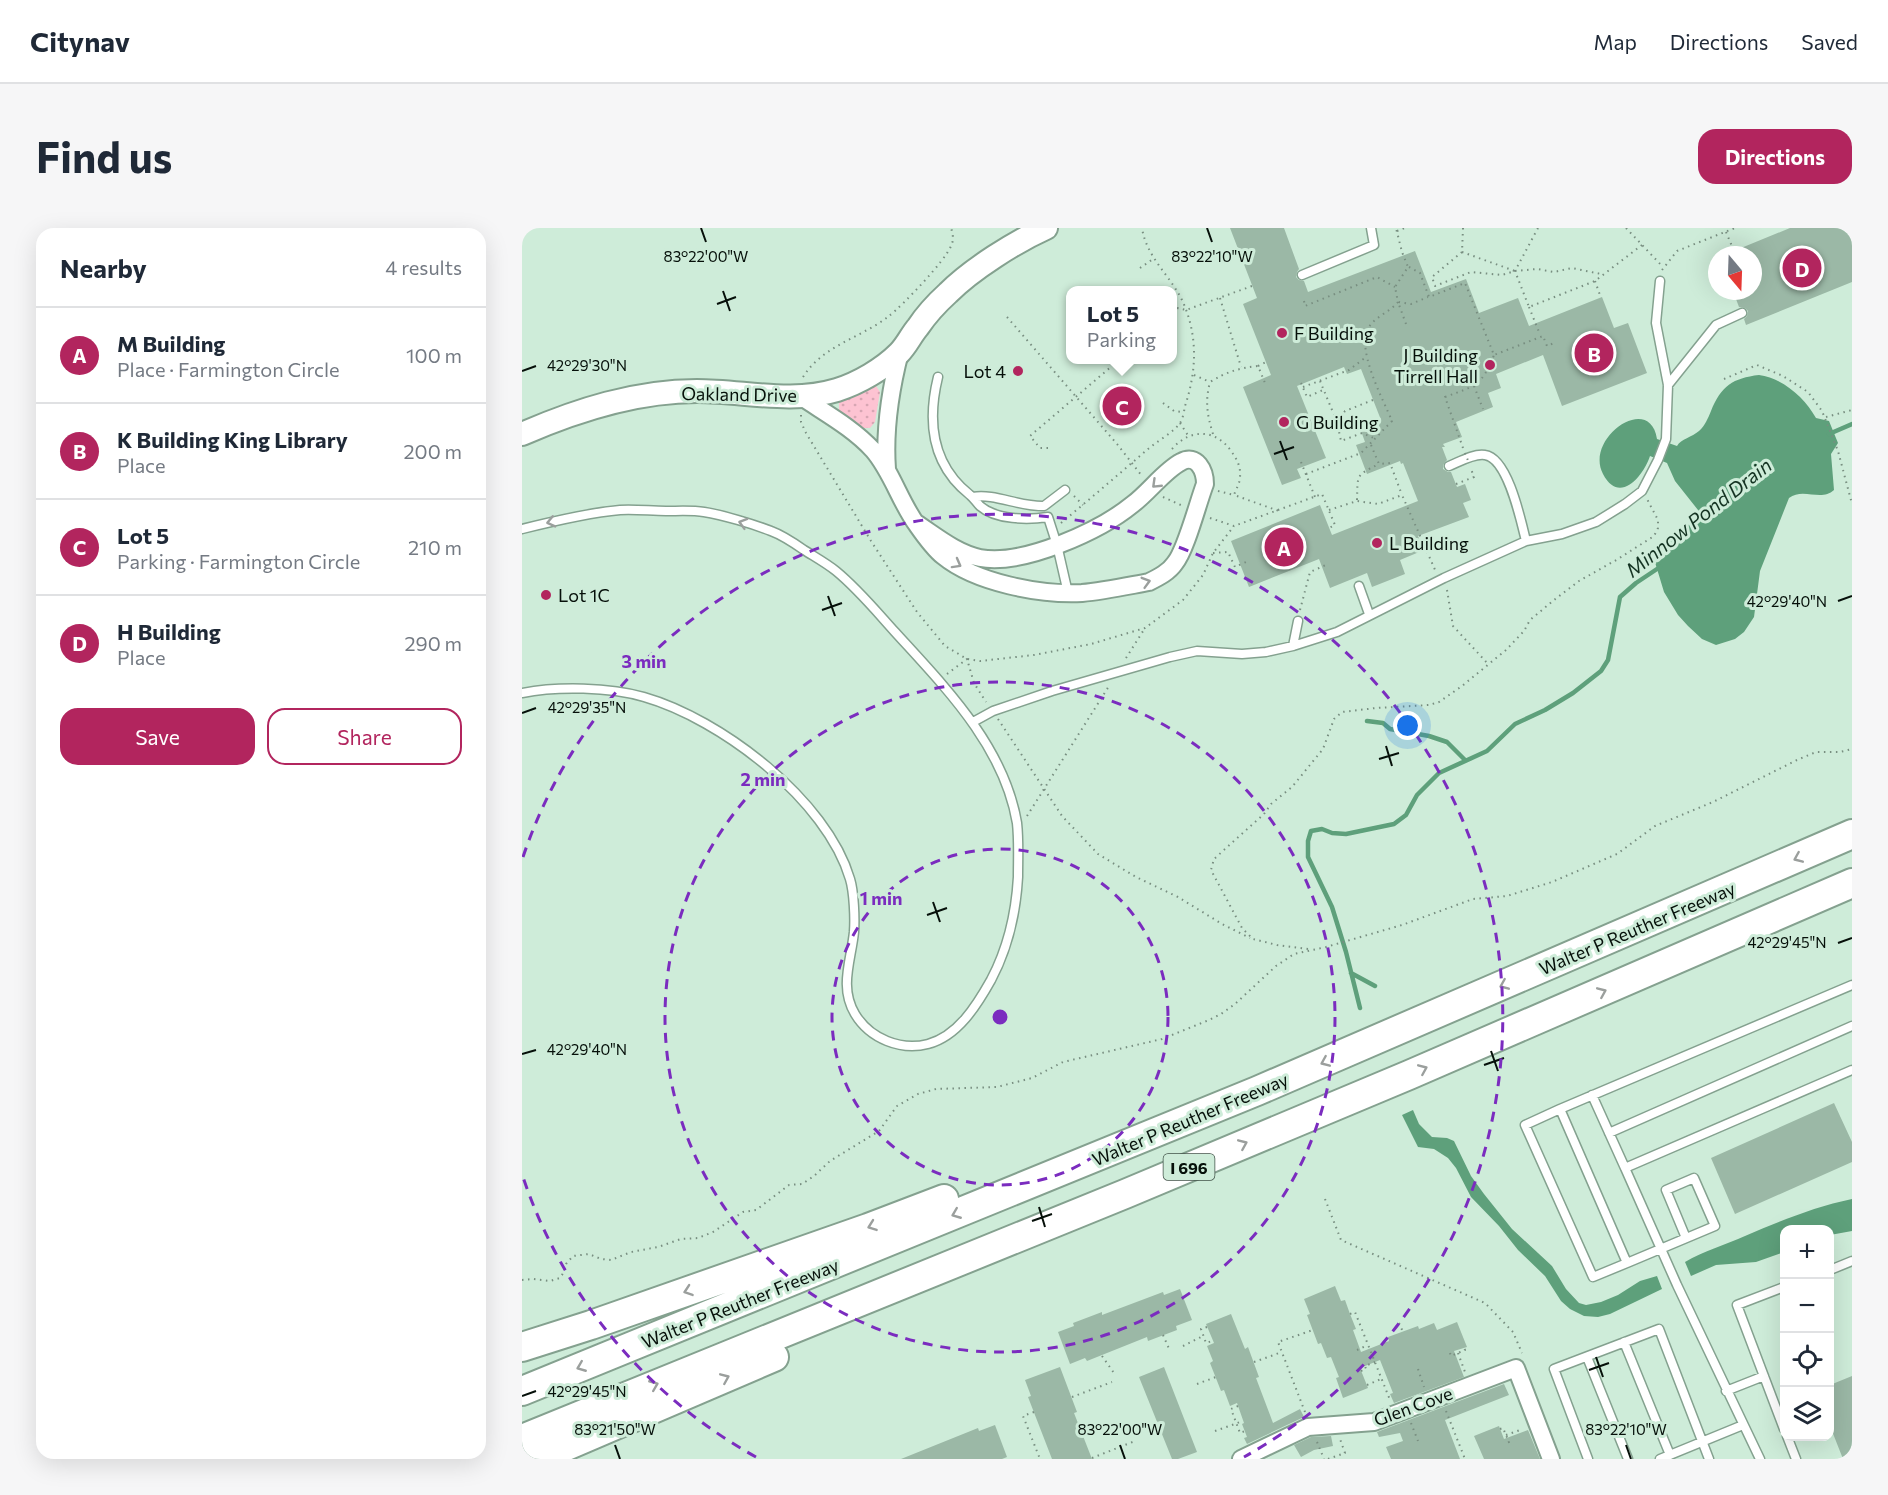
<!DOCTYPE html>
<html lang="en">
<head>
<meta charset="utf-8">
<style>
  body { margin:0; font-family:Commissioner,sans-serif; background:#f6f6f7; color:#1f2937 }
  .controls { position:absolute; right:18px; bottom:18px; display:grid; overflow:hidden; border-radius:12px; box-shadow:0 6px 24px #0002 }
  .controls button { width:54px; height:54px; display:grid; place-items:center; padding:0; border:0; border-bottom:2px solid #e0e1e3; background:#fff; color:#1f2937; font:30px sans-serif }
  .compass { position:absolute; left:1186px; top:18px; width:54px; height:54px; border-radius:50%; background:#fff; box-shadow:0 6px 24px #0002; rotate:161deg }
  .you { position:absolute; left:886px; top:498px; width:21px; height:21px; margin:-15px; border:4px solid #fff; border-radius:50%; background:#1a73e8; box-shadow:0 0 0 9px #1a73e833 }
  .badge { display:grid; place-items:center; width:39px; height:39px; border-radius:50%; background:#b2255e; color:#fff; font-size:20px; font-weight:700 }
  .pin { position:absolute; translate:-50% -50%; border:3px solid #fff; box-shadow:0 2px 6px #0006 }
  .popup { position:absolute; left:544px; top:58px; width:111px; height:78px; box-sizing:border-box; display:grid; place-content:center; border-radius:12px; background:#fff; filter:drop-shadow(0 2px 4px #0005); font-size:20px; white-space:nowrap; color:#747a83 }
  .popup b { font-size:22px; color:#1f2937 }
  .popup::after { content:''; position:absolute; left:50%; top:100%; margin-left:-12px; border:12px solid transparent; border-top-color:#fff }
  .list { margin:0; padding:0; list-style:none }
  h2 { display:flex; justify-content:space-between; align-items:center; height:78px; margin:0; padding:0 24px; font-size:26px }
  h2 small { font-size:20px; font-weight:400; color:#747a83 }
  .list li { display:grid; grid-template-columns:39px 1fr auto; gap:18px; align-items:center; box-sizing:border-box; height:96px; padding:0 24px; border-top:2px solid #e0e1e3 }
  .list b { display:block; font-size:22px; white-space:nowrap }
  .list p { margin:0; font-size:20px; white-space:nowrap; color:#747a83 }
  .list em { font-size:20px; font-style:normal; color:#747a83 }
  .actions { display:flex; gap:12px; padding:18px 24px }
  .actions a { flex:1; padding:14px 0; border:2px solid #b2255e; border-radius:18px; text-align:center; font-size:21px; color:#b2255e }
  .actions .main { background:#b2255e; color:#fff }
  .icon { flex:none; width:33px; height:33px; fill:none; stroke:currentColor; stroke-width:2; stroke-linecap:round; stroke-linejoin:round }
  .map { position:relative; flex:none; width:1330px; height:1231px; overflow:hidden; border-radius:18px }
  header { display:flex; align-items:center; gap:36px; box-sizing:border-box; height:84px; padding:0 30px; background:#fff; border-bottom:2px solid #e0e1e3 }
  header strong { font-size:28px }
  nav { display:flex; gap:33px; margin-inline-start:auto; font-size:21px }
  .intro { display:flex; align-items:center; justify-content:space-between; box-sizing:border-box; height:144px; padding:0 36px }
  h1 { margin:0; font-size:42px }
  .button { padding:15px 27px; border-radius:18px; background:#b2255e; color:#fff; font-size:21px; font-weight:700 }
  main { display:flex; gap:36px; padding:0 36px }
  aside { flex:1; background:#fff; border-radius:18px; box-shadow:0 6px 24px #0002 }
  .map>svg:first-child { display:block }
  .grass { fill:url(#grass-dots) }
  .water { fill:#5ea07b }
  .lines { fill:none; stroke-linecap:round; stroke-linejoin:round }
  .stream { stroke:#5ea07b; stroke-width:4.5 }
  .building { fill:#9bb8a6 }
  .lane-casing { stroke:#84a18f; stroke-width:11 }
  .street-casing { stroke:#84a18f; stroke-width:20 }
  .secondary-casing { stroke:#84a18f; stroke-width:26 }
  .highway-casing { stroke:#84a18f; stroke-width:32 }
  .path { stroke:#788e80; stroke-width:2; stroke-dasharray:1.5 4.5; stroke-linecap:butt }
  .lane { stroke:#fff; stroke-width:8 }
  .street { stroke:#fff; stroke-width:16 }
  .secondary { stroke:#fff; stroke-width:22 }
  .highway { stroke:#fff; stroke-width:28 }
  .path-bridge { stroke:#788e80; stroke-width:2; stroke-dasharray:1.5 4.5; stroke-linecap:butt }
  .oneway { stroke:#9b9f9d }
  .ticks { fill:none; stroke:#06100a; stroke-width:2 }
  .ring { fill:none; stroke:#7b2cbf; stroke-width:3; stroke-dasharray:10 8 }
  .poi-dot { fill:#b2255e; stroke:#ceecd9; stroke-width:2 }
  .labels { text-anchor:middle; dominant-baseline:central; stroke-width:6; stroke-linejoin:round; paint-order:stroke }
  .shield { fill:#ceecd9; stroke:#425248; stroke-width:1.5 }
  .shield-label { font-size:16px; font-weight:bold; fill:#06100a }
  .poi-label { font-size:18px; fill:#06100a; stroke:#ceecd9; text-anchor:start }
  .street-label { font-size:18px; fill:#06100a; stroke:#ceecd9 }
  .water-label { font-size:20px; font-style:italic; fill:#143322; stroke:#ceecd9 }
  .ticks-label { font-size:15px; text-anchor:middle; fill:#06100a; stroke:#ceecd9; stroke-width:6; stroke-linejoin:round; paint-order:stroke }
  .centre { fill:#7b2cbf; stroke:#ceecd9; stroke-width:3 }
  .ring-label { font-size:18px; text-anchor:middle; font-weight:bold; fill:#7b2cbf; stroke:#ceecd9; stroke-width:6; stroke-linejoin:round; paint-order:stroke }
</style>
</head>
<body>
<header>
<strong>Citynav</strong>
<nav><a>Map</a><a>Directions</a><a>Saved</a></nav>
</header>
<div class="intro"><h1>Find us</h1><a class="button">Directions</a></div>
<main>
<aside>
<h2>Nearby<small>4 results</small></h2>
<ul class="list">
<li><span class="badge">A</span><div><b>M Building</b><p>Place · Farmington Circle</p></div><em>100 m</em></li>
<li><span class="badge">B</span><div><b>K Building King Library</b><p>Place</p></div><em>200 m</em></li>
<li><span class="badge">C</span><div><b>Lot 5</b><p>Parking · Farmington Circle</p></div><em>210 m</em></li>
<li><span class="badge">D</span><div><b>H Building</b><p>Place</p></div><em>290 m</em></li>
</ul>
<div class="actions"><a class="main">Save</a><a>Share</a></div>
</aside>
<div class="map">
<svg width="1330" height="1231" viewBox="0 0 1330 1231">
  <defs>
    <pattern id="grass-dots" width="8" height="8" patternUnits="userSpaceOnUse" patternTransform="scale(1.5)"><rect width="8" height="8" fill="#fdc3d2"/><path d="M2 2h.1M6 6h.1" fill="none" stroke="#d7a6b3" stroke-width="1.8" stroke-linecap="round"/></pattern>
  </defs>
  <rect width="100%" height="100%" fill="#ceecd9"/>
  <path class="grass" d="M347,157L354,158L358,164L353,194L348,200H341L317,183V170Z"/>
  <path class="water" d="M1237,147C1261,150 1283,170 1294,190L1307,193L1316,215L1309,226L1312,262C1299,274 1281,259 1267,270L1238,343L1232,389L1222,404L1213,411L1194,417L1180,411L1166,398L1156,387L1142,364L1132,331L1133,326L1172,292L1176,282L1153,253L1145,235L1128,228C1121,249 1097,277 1081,246C1062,210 1128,164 1135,211L1155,218C1159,211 1170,209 1177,203C1183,198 1186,190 1189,183C1199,158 1211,150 1237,147Z
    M891,882L897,896L910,909L925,910L932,913L949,948L962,966L990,1001L1030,1038L1044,1061L1057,1075L1064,1077L1079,1074L1096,1067L1118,1053L1135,1048L1140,1061L1088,1086L1076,1089L1062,1088L1048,1081L1039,1073L1023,1048L996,1022L977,998L949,969L934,940L926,930L912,921L896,919L880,887Z
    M1330,971V1003L1308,1007V1002H1262V1024L1234,1034L1194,1037L1169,1048L1163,1034C1182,1023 1203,1017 1223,1008C1258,993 1292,979 1330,971Z"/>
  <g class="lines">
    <path class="stream" d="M1307,206L1330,196
      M845,493L861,495L868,501L907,508L925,514L943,532
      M829,745L853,758
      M838,780L824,724L810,679L786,629V613L789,603L800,601L810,605L824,606L872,596L884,587L895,567L917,545L965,523L993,496L1023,482L1051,465L1079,443L1086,432L1098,369L1114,355L1138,339"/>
  </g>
  <path class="building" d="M708,0H762L777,41L775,44L774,49L777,52L782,53L786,64L893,23L909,64L944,51L957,85L996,70L1007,98L1080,69L1092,100L1106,95L1125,145L1040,178L1021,127L974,146L979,160L966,165L971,179L934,194L940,209L921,216L923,219H920L925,232L921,237V241L926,244H929L935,259L943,256L949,272L941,275L947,289L896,308L902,322L878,332L883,346L850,359L845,345L808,360L797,331L727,359L709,313L798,277L810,307L896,273L881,235L879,236L878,233L845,246L834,217L843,214L838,200L859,192L839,141L825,146L822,139L775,158L804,230L775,241L779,250L760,257L721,159L749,147L721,76L735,70Z
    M1268,0H1330V54L1224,97L1222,91L1225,88L1226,83L1223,80L1217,79L1211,63H1231V27H1202Z
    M1312,875L1330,914V934L1213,986L1189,930Z
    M813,1058L819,1073L823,1072L828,1086L834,1101L831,1102L839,1124L867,1113L866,1109L896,1098L897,1101L912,1095L915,1102L935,1094L945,1119L932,1123L942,1149L872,1175L868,1166L871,1165L858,1132L838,1140L846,1160L821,1170L814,1150L817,1149L809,1129L805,1130L799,1115L796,1116L785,1087L788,1086L782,1071Z
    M658,1061L670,1092L654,1098L655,1102L626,1113L625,1109L565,1133L563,1130L548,1136L536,1104L552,1098L551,1095L580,1084V1087L641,1064L642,1067Z
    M709,1086L723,1121L726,1119L737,1149L734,1150L751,1195L778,1181L782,1189L725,1216L722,1210L725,1209L720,1196L722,1195L715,1175L708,1178L702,1162L699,1163L688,1135L691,1133L685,1118L692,1115L684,1096Z
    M538,1139L555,1184L552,1185L570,1231H530L506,1169L509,1168L503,1152Z
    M642,1139L675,1224L656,1231H650L617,1149Z
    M1330,1148V1231H1321L1310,1203L1308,1204V1157Z
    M982,1156L987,1167L923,1192L938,1231H869L864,1219L881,1213L878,1205L857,1209L855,1204Z
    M473,1197L485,1229L480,1231H379L456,1200L457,1203Z
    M977,1198L982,1211L1006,1202L1018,1231H962L952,1208Z
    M809,1208L811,1218L792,1222L779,1229L772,1217L789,1209Z"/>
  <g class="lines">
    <g class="lane-casing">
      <path id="lane" d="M780,47L852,17L849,0
        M416,149C405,194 410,237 448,267C452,270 454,274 458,278C474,292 506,292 526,289L535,317L546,365
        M1146,157L1194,97L1220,85
        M927,238C937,234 952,225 963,227C986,230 999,293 1004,313
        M451,269C472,265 498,279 522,278L543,262
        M0,301C32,293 65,285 98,282C113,281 129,283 144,283C156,283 170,282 182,284C201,287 231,296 249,303C260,307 272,315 282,322C293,329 304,335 314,343C336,361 354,383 373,404C423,459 482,518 495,595C497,613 496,631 496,649C494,684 486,720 469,752C455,777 436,808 406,816C379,823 348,811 333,786C317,759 329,733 332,704C333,691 332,664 328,651C305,572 199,491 122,469C88,459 35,458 0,465
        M837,358L847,386
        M771,418L776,393
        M451,494L471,483L530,463L648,429L675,423L720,426L744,424L771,418L815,404L922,350L1004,313L1040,306L1074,294L1103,276L1120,263L1136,232L1144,211L1146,157L1134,95L1138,53
        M1070,867L1103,940
        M1038,881L1003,897L1071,1049L1105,1035
        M1087,905L1330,798
        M1164,1010L1144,962L1172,950L1193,998L1105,1035L1038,881L1330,757
        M1308,1042L1330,1033
        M1262,1059L1215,1077L1262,1201
        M1102,1114L1148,1227
        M1065,1129L1106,1231
        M1204,1163L1242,1148
        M1265,1208L1274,1231
        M1066,1231L1032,1141L1137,1101L1187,1231
        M1138,1231L1221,1197
        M1238,1231L1155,1057L1103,940L1330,842"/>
    </g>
    <g class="street-casing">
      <path id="street" d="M278,168C303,185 331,200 351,222C370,244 378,274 395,297C402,307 411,320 421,328C454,355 518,367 560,365C582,363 605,358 627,354C637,349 647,344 653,335C664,322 676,274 683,256C683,243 675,225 659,234C643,242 627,264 611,276C578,303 501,338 458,330C434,325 414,308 394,295
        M365,241C362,200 368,163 378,124
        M719,1231L786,1199L852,1194L994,1140L1029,1231"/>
    </g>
    <g class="secondary-casing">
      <path id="secondary" d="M0,206C55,182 114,163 175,163C222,163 269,176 315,162C337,155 361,141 377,125C385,117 389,107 396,99C404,87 415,75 426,65C450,41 493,14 524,0"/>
    </g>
    <g class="highway-casing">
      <path id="highway" d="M0,1119L69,1097L346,1000L422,971
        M0,1163L735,863L1330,606
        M0,1211L603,966L887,847L1330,655
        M14,1231L252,1129"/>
    </g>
    <path class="path" d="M941,0L940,24L993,43
      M1016,0L993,43L1007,79L1073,53L1120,17
      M1104,0L1141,39
      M875,3L883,0
      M1204,4L1212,23
      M940,24L910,49L913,58L949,44L980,47L993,43L1015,41L1032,44L1050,40L1079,46
      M887,39L898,45L907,69L943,55L972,127L1021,108L1025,118L1032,115
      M618,40L631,31
      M1140,42L1155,23L1213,0
      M1073,53L1079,70
      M698,70L719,139
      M782,73L783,78L855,49L873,59
      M1007,79L1017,104
      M651,85L656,80L664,82L730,58
      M485,89L595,216L620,248
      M884,96L876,74L889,76L906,69
      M736,138L744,134
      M672,147L688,154
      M281,149C301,117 339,110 367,88C381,77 423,33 429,18C432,12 431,6 429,0
      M1202,151L1235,137L1261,148L1286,164L1300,183L1316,223L1330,276
      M798,153L815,194
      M779,155L785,169L801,162
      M952,158L961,181
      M781,159L827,142L844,129
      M851,172L823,183L815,194L819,213L840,205L854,211
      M641,175L652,183L661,184
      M279,187V194L284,205L349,313L395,384L423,418L445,431L458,433L512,427L569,416L623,400L661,372L681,347L691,325L712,298
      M1304,189L1330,182
      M658,195L667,209
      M691,206C685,187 683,173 688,154C704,144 717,140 736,138L743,155
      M849,217L857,236L868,235L880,267
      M526,220H518L508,208L597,132
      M941,220L923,169C953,158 960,158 972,127
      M650,221C668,200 694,201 709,223C715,231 719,239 718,249C718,255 714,261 712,267L757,283
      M779,234L793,269
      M784,246L839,225L870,193C861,171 833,120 847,99C854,88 868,84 876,74L873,59L886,39L880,24L874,0
      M934,256L952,249L949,241
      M696,263L712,267
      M552,268L561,277
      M641,269L661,278
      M835,272C836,246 833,248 857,236
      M807,282L835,273L856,276L880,267L914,344
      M688,290L712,298L800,266L813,297L805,301
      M539,295C568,271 597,246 626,221C634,214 652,204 658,195C661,191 662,183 663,178C674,145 676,112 663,79C652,50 625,32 620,0
      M691,325L706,324L713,339L724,334
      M925,362L931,398L967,437
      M778,382L788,344L806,336
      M604,430L623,400
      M425,446L445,431L452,455L464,474
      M476,491L540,588L576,626L614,649L656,669L700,696L728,710
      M505,588L587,458
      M786,721L755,717L731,711L720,700L689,642L692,631L742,586L749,576L770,559L801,521L812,491L820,484L854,480L907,477L917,474L940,458L984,422L1002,403L1008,392L1032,372L1057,353L1096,331L1132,308L1136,300V292L1125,271
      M803,971L819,1012L963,1075L991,1104L1000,1125
      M0,1052L11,1051L28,1053L38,1050L42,1044L44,1036L51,1028L67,1026L79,1031L89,1032L109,1024L136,1019L159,1011L176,1010L191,1004L221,984L234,982L267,957L280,956L292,948L308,933L357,903L375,878L396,866L414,861L475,859L510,850L541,834L640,811L687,792L699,786L713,776L754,738L772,726L804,719L880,697L951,671L985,668L1030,654L1095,626L1133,598L1191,574L1275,532L1294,524H1318L1330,521
      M828,1086L833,1084L868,1172
      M877,1095L881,1104
      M685,1099L679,1101L684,1115L690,1113
      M641,1107L648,1123
      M661,1118L681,1108
      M835,1122L846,1117
      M928,1125L929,1128L943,1122L942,1120
      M936,1125L943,1144
      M580,1128L592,1145
      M732,1134L760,1124
      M896,1141L902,1159
      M839,1143L844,1141L843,1138L853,1134
      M675,1156L694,1149
      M845,1157L859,1151
      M550,1169L590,1154
      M716,1178L709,1181L718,1205L723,1203
      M924,1183L943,1231
      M512,1184L501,1188L518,1231
      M783,1184L756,1114L791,1102
      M889,1195L896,1213
      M978,1201L981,1200L987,1214L984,1215
      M693,1203L721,1193
      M984,1207L1001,1201
      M795,1214L802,1231
      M570,1230L613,1213
      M806,1231L823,1225L818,1211"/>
    <use href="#lane" class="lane"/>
    <use href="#street" class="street"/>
    <use href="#secondary" class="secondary"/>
    <use href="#highway" class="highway"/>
    <path class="path-bridge" d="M943,225L947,235"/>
  </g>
  <defs><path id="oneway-chevron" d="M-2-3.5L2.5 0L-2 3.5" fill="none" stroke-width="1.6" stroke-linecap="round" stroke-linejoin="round" transform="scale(1.5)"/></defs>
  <g class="oneway">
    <use href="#oneway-chevron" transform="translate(634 256) rotate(136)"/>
    <use href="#oneway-chevron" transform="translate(29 294) rotate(167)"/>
    <use href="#oneway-chevron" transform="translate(221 295) rotate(-164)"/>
    <use href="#oneway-chevron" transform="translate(435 336) rotate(29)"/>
    <use href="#oneway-chevron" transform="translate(624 354) rotate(-16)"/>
    <use href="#oneway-chevron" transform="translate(1276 630) rotate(157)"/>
    <use href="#oneway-chevron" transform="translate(982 757) rotate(157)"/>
    <use href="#oneway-chevron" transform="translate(1080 764) rotate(-23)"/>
    <use href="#oneway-chevron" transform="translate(803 834) rotate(157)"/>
    <use href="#oneway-chevron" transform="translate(901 841) rotate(-23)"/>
    <use href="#oneway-chevron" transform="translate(721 916) rotate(-23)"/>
    <use href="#oneway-chevron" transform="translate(434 986) rotate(158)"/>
    <use href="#oneway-chevron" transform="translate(350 998) rotate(160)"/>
    <use href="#oneway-chevron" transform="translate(166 1063) rotate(161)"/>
    <use href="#oneway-chevron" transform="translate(59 1139) rotate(158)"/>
    <use href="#oneway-chevron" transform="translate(203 1150) rotate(-23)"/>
    <use href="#oneway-chevron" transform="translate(132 1157) rotate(-22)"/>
  </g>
  <path class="ticks" d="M179,0L184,14M685,0L690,14M201,63L208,83M195,76L214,69M0,143L14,138M758,213L765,232M752,226L772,219M306,368L313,388M1316,373L1330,368M300,382L320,375M0,485L14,480M864,518L870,538M857,531L877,525M411,674L418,694M405,687L425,680M1316,715L1330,710M969,823L976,843M0,826L14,822M962,837L982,830M517,979L523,999M510,993L530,986M1074,1129L1081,1149M1067,1142L1087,1135M0,1168L14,1163M93,1217L98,1231M598,1217L603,1231M1104,1217L1109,1231"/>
  <g class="ring">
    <circle cx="478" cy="789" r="168"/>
    <circle cx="478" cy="789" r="335"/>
    <path d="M234 1229A503 503 0 0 1 1 949M1 629A503 503 0 1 1 722 1229"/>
  </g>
  <g class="poi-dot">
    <circle cx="760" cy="105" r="6"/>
    <circle cx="968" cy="137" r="6"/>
    <circle cx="496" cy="143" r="6"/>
    <circle cx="762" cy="194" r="6"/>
    <circle cx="855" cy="315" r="6"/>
    <circle cx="24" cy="367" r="6"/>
  </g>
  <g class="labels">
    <rect class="shield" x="641.5" y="926" width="51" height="26" rx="4.5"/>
    <g class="shield-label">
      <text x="667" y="939">I 696</text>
    </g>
    <g class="poi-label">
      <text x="772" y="105">F Building</text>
      <text x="956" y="127" text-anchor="end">J Building<tspan x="956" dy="21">Tirrell Hall</tspan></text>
      <text x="484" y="143" text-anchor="end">Lot 4</text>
      <text x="774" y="194">G Building</text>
      <text x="867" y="315">L Building</text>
      <text x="36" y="367">Lot 1C</text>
    </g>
    <g class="street-label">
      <text transform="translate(217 166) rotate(1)">Oakland Drive</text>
      <text transform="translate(1115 700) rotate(-23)">Walter P Reuther Freeway</text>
      <text transform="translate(668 891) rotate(-23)">Walter P Reuther Freeway</text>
      <text transform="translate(218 1075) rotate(-22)">Walter P Reuther Freeway</text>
      <text transform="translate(891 1178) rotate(-20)">Glen Cove</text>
    </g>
    <g class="water-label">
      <text transform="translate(1176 289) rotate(-38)">Minnow Pond Drain</text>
    </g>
  </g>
  <g class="ticks-label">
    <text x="184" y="34">83°22'00"W</text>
    <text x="690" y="34">83°22'10"W</text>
    <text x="65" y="143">42°29'30"N</text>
    <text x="1265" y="379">42°29'40"N</text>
    <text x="65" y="485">42°29'35"N</text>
    <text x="1265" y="720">42°29'45"N</text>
    <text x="65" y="827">42°29'40"N</text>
    <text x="65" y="1169">42°29'45"N</text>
    <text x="93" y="1207">83°21'50"W</text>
    <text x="598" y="1207">83°22'00"W</text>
    <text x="1104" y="1207">83°22'10"W</text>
  </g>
  <circle cx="478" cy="789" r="9" class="centre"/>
  <g class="ring-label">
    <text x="122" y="440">3 min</text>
    <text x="241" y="558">2 min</text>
    <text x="359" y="677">1 min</text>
  </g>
</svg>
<div class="controls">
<button>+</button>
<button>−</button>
<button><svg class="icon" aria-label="locate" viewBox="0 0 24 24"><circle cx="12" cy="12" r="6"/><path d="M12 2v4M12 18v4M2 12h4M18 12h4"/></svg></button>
<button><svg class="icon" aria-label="layers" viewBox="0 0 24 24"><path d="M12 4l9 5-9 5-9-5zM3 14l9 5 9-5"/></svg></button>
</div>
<svg class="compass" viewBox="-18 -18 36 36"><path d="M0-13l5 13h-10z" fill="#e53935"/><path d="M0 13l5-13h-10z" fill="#747a83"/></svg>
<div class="you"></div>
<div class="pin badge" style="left:762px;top:319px">A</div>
<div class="pin badge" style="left:1072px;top:125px">B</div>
<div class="pin badge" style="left:600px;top:178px">C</div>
<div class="popup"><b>Lot 5</b>Parking</div>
<div class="pin badge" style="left:1280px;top:40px">D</div>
</div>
</main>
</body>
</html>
